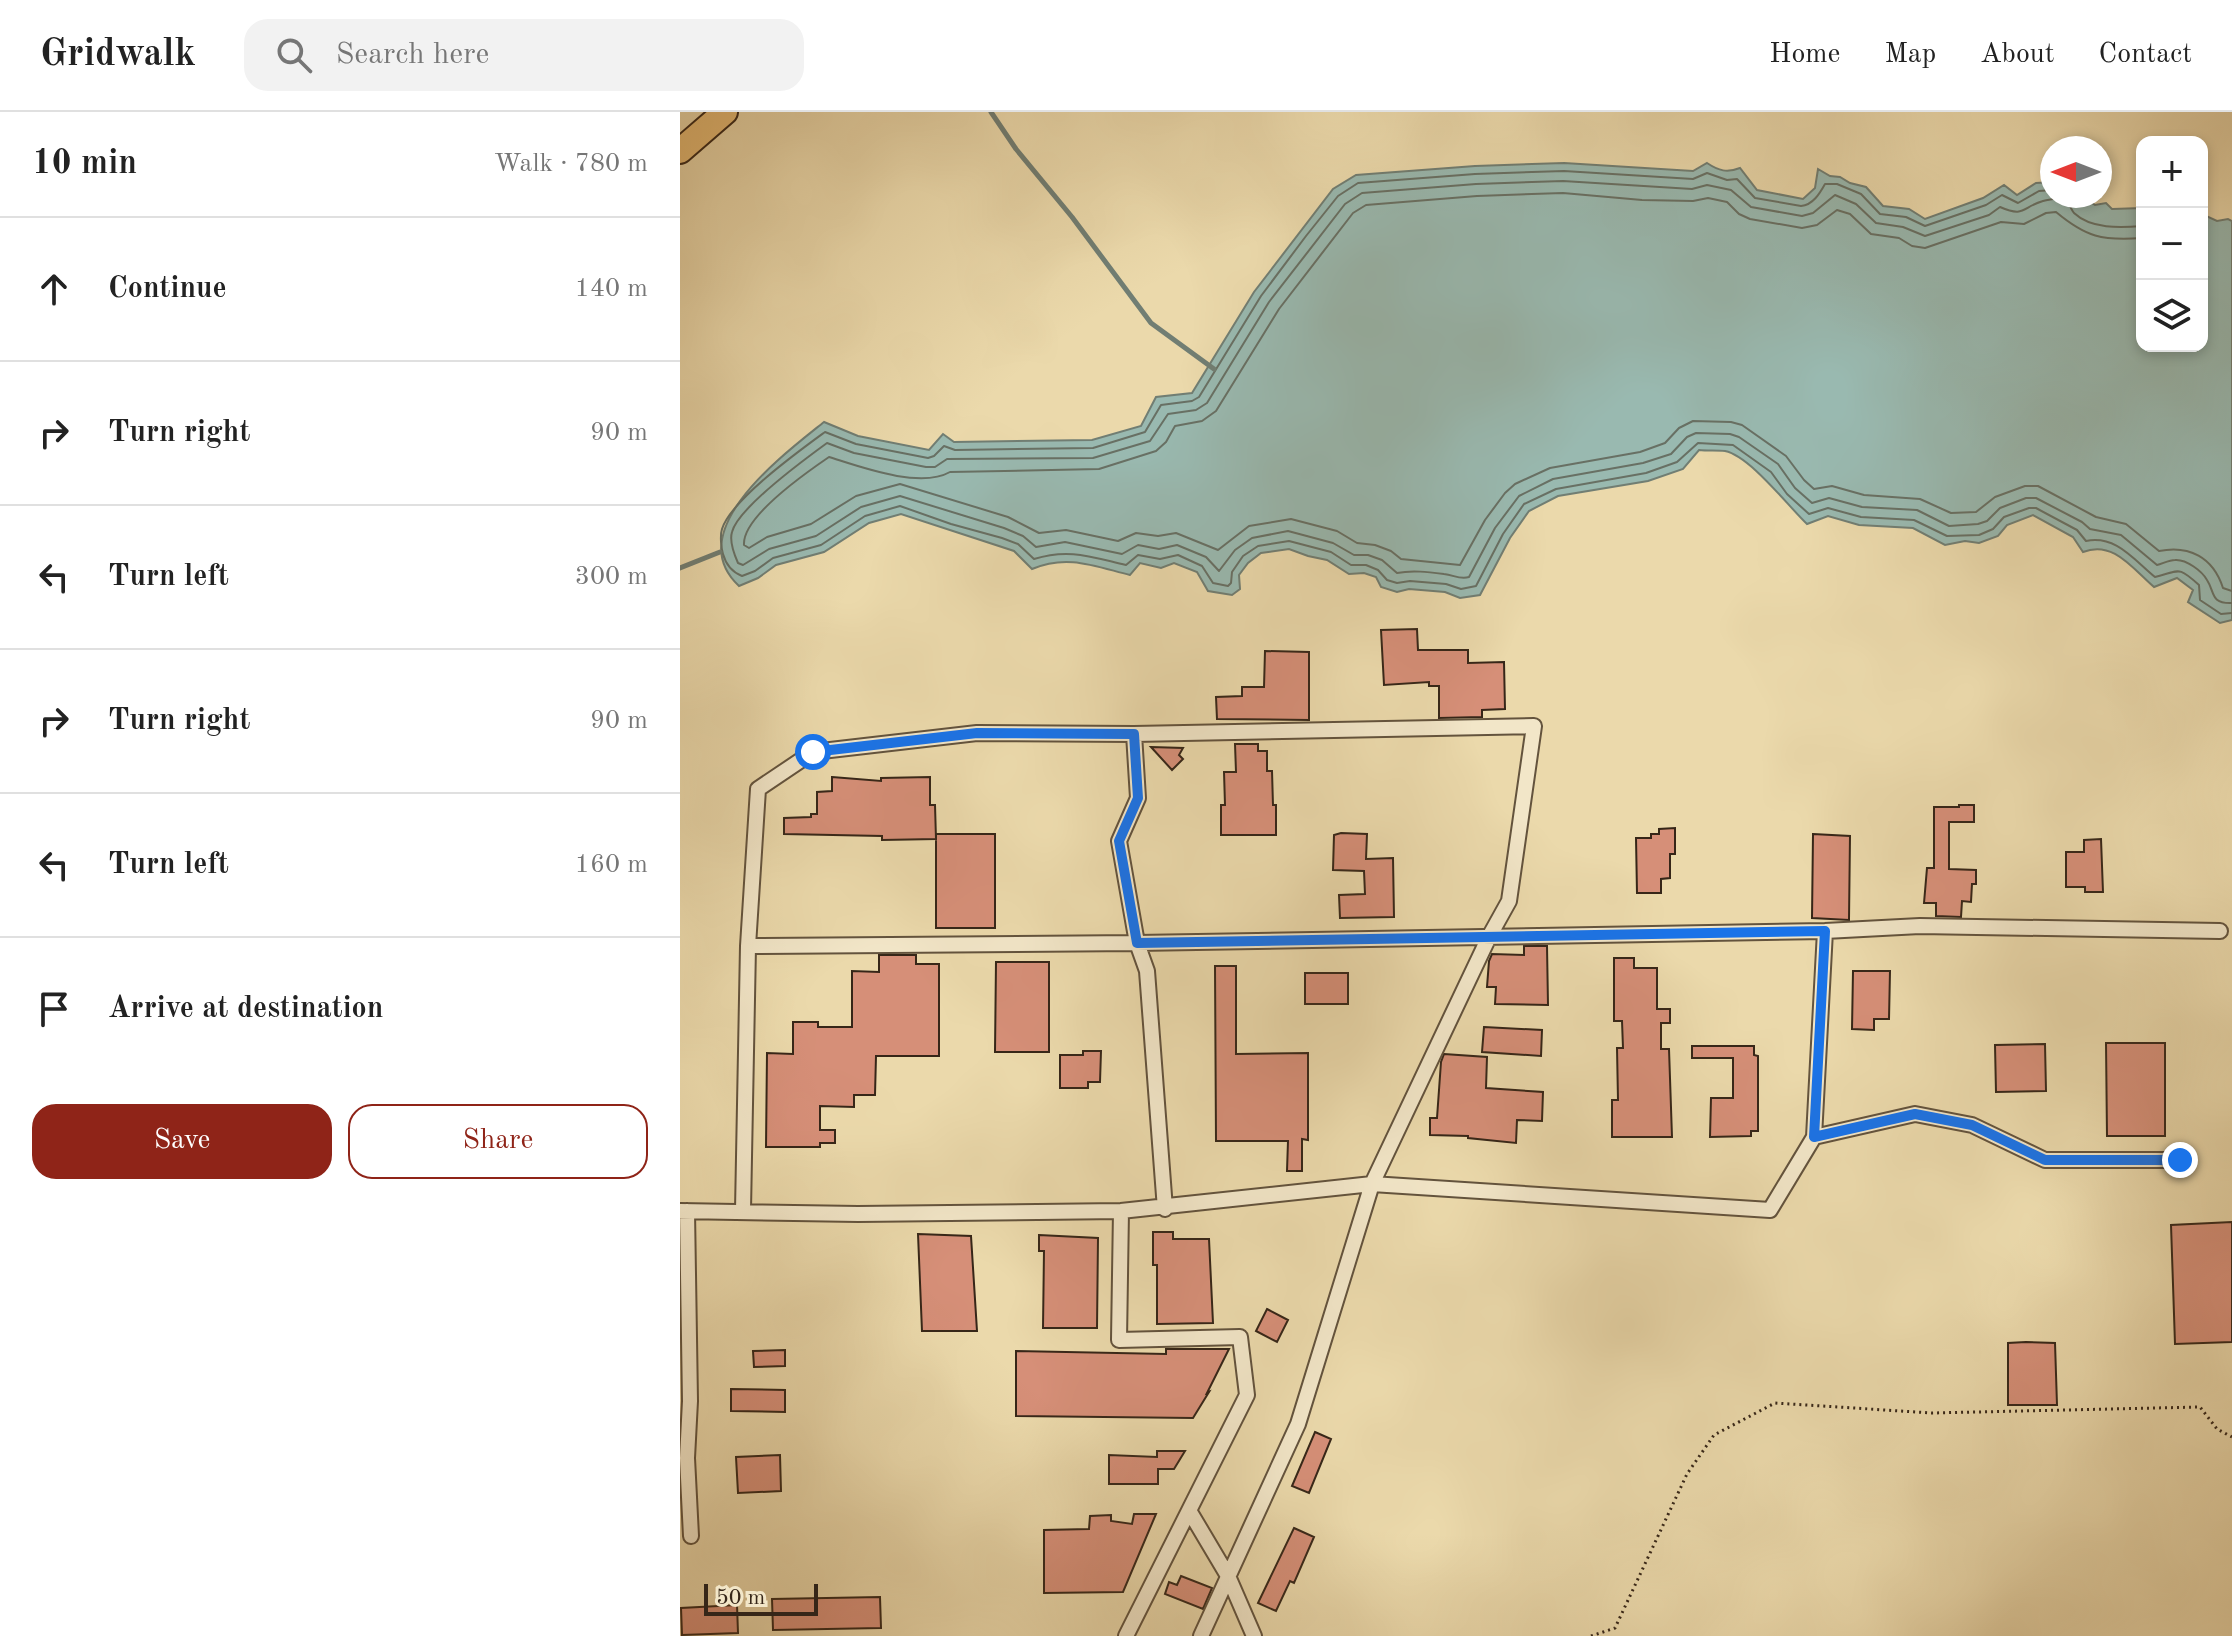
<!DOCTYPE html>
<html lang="en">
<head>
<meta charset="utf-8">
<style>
  body { margin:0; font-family:"Old Standard TT",serif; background:#f2f2f2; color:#222 }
  .controls { position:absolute; right:24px; top:24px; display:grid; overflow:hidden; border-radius:16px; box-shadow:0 4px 12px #0003 }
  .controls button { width:72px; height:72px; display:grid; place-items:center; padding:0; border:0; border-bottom:2px solid #e0e0e0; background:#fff; color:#222; font:40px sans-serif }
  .compass { position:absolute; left:1360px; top:24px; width:72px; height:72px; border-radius:50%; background:#fff; box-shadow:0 4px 12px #0003; rotate:270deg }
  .scale { position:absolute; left:24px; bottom:20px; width:114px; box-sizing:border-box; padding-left:8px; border:4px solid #362618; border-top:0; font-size:22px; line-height:28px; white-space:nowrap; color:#362618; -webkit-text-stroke:6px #f2e6c8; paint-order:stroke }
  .stop { position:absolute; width:24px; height:24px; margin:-18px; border:6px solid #1a73e8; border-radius:50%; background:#fff }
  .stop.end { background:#1a73e8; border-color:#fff; box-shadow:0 2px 8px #0008 }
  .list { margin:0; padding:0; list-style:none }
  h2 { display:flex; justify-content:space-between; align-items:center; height:104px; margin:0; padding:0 32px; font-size:34px }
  h2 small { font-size:26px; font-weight:400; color:#767676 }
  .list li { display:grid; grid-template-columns:52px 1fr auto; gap:24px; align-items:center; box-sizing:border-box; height:144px; padding:0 32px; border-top:2px solid #e0e0e0 }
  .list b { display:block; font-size:30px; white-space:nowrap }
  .list em { font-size:26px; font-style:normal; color:#767676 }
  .actions { display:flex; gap:16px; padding:24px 32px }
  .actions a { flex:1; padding:18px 0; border:2px solid #8f2418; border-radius:24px; text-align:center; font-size:28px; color:#8f2418 }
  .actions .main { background:#8f2418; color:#fff }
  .icon { flex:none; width:44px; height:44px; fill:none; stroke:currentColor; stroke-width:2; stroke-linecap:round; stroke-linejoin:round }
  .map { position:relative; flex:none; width:1552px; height:1524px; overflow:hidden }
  header { display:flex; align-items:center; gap:48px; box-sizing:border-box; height:112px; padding:0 40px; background:#fff; border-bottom:2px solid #e0e0e0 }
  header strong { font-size:38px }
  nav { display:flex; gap:44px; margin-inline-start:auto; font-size:28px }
  .search { width:560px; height:72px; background:#f2f2f2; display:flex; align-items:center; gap:20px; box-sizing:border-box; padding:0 28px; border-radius:24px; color:#767676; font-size:30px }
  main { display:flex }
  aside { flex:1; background:#fff }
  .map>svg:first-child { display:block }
  .water { fill:#99b9b0; stroke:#717e73; stroke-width:2 }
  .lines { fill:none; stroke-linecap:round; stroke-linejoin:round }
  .shore { stroke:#687064; stroke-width:2 }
  .stream { stroke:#717e73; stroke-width:5 }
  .building { fill:#d68f78; stroke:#362618; stroke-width:2 }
  .minor-casing { stroke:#63533d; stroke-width:18 }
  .trunk-casing { stroke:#362618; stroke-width:28 }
  .path { stroke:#362618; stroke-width:3; stroke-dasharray:2 4; stroke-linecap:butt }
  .minor { stroke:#f2e6c8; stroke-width:14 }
  .trunk { stroke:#e6bc76; stroke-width:24 }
  .route { stroke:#1a73e8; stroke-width:10 }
</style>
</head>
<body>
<header>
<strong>Gridwalk</strong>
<div class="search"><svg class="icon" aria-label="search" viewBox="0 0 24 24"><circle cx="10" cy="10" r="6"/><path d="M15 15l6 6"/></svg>Search here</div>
<nav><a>Home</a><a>Map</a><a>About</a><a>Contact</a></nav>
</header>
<main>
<aside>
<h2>10 min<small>Walk · 780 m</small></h2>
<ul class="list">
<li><svg class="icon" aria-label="ahead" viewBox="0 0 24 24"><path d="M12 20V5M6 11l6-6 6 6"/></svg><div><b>Continue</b></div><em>140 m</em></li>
<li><svg class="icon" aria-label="right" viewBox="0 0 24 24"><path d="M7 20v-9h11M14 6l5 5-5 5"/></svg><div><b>Turn right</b></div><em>90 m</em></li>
<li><svg class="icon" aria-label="left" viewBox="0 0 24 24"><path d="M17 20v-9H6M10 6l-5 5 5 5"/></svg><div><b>Turn left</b></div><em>300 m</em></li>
<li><svg class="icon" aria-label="right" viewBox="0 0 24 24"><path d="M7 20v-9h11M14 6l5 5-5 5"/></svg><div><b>Turn right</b></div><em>90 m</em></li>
<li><svg class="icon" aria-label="left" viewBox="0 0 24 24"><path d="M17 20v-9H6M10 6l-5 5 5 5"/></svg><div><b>Turn left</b></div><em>160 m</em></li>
<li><svg class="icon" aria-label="arrive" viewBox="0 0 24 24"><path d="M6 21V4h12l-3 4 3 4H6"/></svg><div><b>Arrive at destination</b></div></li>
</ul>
<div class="actions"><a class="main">Save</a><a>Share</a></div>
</aside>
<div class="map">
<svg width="1552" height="1524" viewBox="0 0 1552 1524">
  <rect width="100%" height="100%" fill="#ebd9ab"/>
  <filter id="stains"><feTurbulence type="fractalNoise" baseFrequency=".0025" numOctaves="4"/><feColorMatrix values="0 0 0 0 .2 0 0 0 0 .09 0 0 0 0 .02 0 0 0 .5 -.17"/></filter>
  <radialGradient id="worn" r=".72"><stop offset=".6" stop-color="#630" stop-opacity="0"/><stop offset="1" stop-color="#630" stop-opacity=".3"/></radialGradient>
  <path class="water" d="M884,51L1013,59L1027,51C1039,59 1047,61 1060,56L1077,78L1123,87L1135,76L1138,57L1150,64L1160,65L1170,71L1186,75L1203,94L1229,97L1245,107L1303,86L1324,73L1337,83L1356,71L1372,70V84H1402L1415,93L1426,91L1432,97L1462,96V234H1522V102L1537,109L1548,107L1552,109V508L1540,511L1508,490L1513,478L1497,466L1474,475C1452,456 1433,428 1403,440L1393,425L1353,403L1327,413L1318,424L1299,431L1285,429L1265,433L1233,416L1179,413L1148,404L1127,412C1108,394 1070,344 1045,339C1037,338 1028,339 1019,338L1003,357L968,369L878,384L849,399L830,426L800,483L780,486L765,480L729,477L717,480L701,475L696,465L684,461L669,462L647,448L628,444L609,437L581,441L568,451L559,463L560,477L552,483L528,479L517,460L494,451L481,456L460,451L450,463C414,454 387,442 352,457L334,439L221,402L189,411L144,440L96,453L78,466L59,474C0,419 103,343 144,310L178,324L249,338L263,322L274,330L412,328L461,314L476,285L512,281L574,180L653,77L676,63L795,54Z"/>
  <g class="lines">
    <path class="shore" d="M1372,78L1359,79L1338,91L1322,83L1306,93L1245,114L1226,105L1200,102L1181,82L1157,72H1145C1140,81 1133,93 1121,94L1075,86L1057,67L1047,68L1027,61L1013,67L884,59L795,62L678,71L658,84L626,124L581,184L519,285L512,289L481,293L465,320L413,336L275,338L264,334L254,344L248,346L176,332L145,320C119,339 51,388 42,417C40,423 41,436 43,442C46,453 52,460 62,464L75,459L93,446L141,433L185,404L220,394L271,412L322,426L338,432L354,447C389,436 411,445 446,453L458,443L480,447L498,443L522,454L533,471L548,474L551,471L552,460L563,444L578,434L609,429L651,440L671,453H686L698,458L707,468L717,471L730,469L766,472L781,477L796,474L823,422L844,392L876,377L966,361L997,350L1018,331L1053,333L1091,360L1107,382L1129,402L1148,396L1181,405L1234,408L1267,424L1299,423L1313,417L1324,405L1349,396H1356L1397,418L1406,429C1436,423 1453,447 1475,465C1500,459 1497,453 1519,473L1520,488L1541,502L1552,501
      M1383,84C1376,88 1370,87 1363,89C1342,95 1345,106 1320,95L1309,103L1245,124L1223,115L1196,111L1176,92L1155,83L1133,101L1122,104L1071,95L1051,78L1027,73L1012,77L883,69L796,72L682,81L665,92L589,190L527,291L516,298L488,302L470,329L413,346L267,347L255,355H246L174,341L147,331C125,347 58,396 52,420C49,430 54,442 58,451L63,453L89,437L136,424L181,395L220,384L324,416L343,424L356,435L385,430L442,442L458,433L479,437L497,433L526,445L539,459L555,438L572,426L608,419L653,431L674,443H688L702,448L717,461C732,458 748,460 764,462C774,463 780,468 789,465L815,416L839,384L873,367L963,351L991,342L1007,325L1016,321L1050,322L1059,325L1098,352L1115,376L1132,391L1149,386L1182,395L1237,398L1269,414L1298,412L1307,409L1320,396L1346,386H1356L1402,410L1410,417L1441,423L1477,453C1482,452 1489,448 1495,448C1506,447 1522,459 1527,468C1535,480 1530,492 1552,491
      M1385,84C1388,89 1390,96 1394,101C1411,117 1440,116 1462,114
      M1462,126C1422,129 1406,125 1376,100L1366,101L1344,112L1321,110L1245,136L1232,134L1219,126L1191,122L1170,102L1157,98L1137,113L1122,116L1070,107L1059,102L1047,90L1028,86L1013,89L962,88L883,81L797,84L686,93L673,101L599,197L536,299L522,309L495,314L486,330L476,339L419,357L270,360C240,377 181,355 149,345C127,360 62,405 64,433L69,436L87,425L131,412L176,384L220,372L328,405L359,421L386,418L438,429L456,421L478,424L496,421L538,438L569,414L611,407L657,419L677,431L695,433L711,439L721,447L780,453L805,408L825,381L835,372L870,356L960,340L985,331L999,316L1013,309L1051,310L1062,313L1106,344L1124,368L1134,377L1152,374L1184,383L1240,387L1271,401L1296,400L1315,385L1345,374H1358L1416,405L1446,412L1479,439C1509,433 1533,445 1543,476L1552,479"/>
    <path class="stream" d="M311,0L336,37L392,105L471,211L534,257
      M0,456L40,440"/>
  </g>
  <path class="building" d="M737,517L738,538H788V551L824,550L825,597L802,598V605L759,606V574H749V570L704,573L701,518Z
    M585,539L629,540V608L537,607L536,585L562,584V575H584Z
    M555,632H578V639H587V659H592L593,693H596V723H541V693H545L544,660H556Z
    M471,635L503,636L499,643L503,647L492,658Z
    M152,665L201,669V666L250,665V693H255L256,727L202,728V724L104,722V706L131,705V702H137V680L152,679Z
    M1279,693H1294V710H1269V757L1296,758V772H1292L1291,790L1282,789L1281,805L1256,804V791H1244L1247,756H1254V695H1279Z
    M995,716V742H990V766L981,767V781H957L956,726H971V722H979V717Z
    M661,721L687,722L686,747L713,746L714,805L660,806L659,783L685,782L684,759L653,758L654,723Z
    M256,722H315V816H256Z
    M1133,722L1170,724L1169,808L1132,806Z
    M1421,727L1423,780H1405V775H1386V740H1404V728Z
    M844,834H867L868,893L815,892L816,875H807L809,849L812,842L844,843Z
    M199,843H236V852H259V944H196L195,983H174V995L140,994V1018H155V1031H140V1035H86L87,941L113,942V910H138V915H172V859L199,860Z
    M934,846H954V856H977V897H990V911H981V937H989L992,1025H932V988H938L937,936H943L942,909H934Z
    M316,850H369V940H315Z
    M535,854H556V942L628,941V1028L622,1027V1059H607L608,1029H536Z
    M1173,859H1210L1209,907H1194V918L1172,917Z
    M625,861H668V892H625Z
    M804,915L862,918L861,944L802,940Z
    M1426,931H1485V1024H1427Z
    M1365,932L1366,979L1316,980L1315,933Z
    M1012,934H1074V943L1078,944V1019H1071V1024L1030,1025L1031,986H1053V946H1012Z
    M403,939H421L420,970H408V976H380V943H403Z
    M764,942L807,945L806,976L863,980L862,1009L837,1008L836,1031L788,1026V1024L750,1023V1006H757L761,950Z
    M1552,1110V1230L1495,1232L1491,1113Z
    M473,1120H493V1127H529L533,1211L477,1212V1153H473Z
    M238,1122L291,1124L297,1219H242Z
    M359,1123L418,1126L417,1216H363L364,1139H359Z
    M587,1197L608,1208L597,1230L576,1219Z
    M1346,1230L1375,1231L1377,1293H1328V1231Z
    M486,1237H549L527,1281L529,1280L513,1306L336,1304V1239L486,1242Z
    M105,1238V1254L74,1255L73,1239Z
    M51,1277L105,1278V1300L51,1299Z
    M635,1320L651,1327L629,1381L612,1374Z
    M477,1339H505L494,1357H478V1372H429V1343L477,1345Z
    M100,1343L101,1379L58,1381L56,1345Z
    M454,1402H476L443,1480L364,1481V1418L409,1417L410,1404L431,1403V1409L452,1412Z
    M614,1416L634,1425L614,1471L610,1469L596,1499L578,1491Z
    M501,1464L532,1476L523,1497L485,1482L489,1470L497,1473Z
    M200,1485L201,1516L93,1518L92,1487Z
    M57,1493L58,1521L2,1523L1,1496Z"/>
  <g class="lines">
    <g class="minor-casing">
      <path id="minor" d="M454,622L458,686L439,729L457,831L467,859L485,1097
        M68,834L457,831L1145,819L1240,814L1540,819
        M1134,1025L1145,819
        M63,1098L68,834L78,677L133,640L297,621L454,622L854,614L829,789L809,825L692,1072L618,1312L521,1524
        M0,1099L178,1102L441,1099L692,1072L1090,1098L1134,1025L1235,1002L1292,1013L1365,1048H1500
        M7,1099L10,1289L7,1346L11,1424
        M441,1099L439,1228L560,1225L567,1283L446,1524
        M510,1400L548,1464L574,1524"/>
    </g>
    <g class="trunk-casing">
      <path id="trunk" d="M0,39L45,0"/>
    </g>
    <path class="path" d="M911,1524L935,1516L1007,1362L1034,1323L1095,1291L1252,1301L1520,1295L1537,1317L1552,1325"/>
    <use href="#minor" class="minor"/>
    <use href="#trunk" class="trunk"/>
  </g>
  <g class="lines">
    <path class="route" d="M133,640L297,621L454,622L458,686L439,729L457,831L1145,819L1134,1025L1235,1002L1292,1013L1365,1048H1500"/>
  </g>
  <rect width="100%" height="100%" filter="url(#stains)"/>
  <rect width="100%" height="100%" fill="url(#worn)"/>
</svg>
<div class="controls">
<button>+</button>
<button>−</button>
<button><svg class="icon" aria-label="layers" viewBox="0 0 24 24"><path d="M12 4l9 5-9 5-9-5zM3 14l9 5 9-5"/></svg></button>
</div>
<svg class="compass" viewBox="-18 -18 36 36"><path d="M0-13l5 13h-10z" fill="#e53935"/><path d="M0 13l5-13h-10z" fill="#767676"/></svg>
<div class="scale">50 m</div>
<div class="stop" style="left:133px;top:640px"></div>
<div class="stop end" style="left:1500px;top:1048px"></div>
</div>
</main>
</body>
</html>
